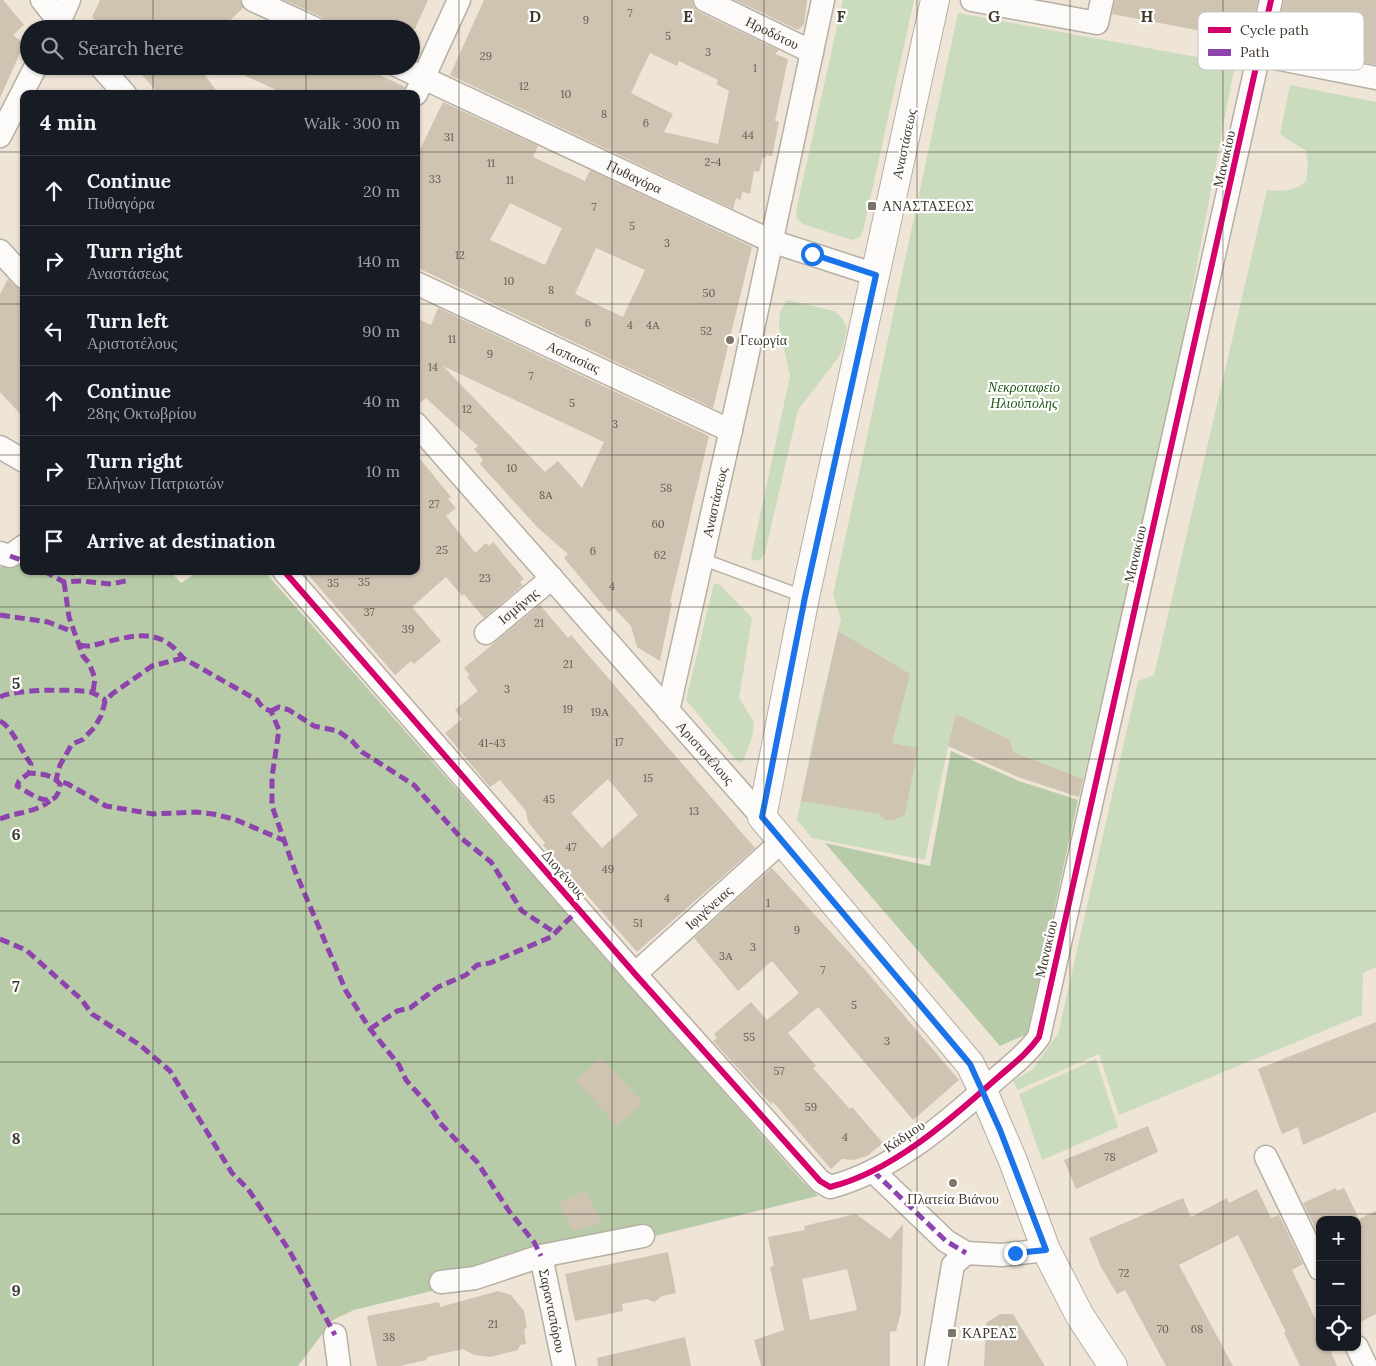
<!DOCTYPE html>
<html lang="en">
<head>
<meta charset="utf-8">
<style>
  body { margin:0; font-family:Lora,serif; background:#242831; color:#f1f3f6 }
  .controls { position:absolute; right:15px; bottom:15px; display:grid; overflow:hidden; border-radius:10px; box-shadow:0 1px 4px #0004 }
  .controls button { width:45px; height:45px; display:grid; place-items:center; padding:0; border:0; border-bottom:1px solid #363941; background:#171b24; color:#f1f3f6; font:25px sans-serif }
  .stop { position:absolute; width:15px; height:15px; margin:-11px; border:4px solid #1a73e8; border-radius:50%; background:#fff }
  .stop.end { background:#1a73e8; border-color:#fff; box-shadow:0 1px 5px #0008 }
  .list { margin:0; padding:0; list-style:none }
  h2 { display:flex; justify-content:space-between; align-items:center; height:65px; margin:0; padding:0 20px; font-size:21px }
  h2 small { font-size:16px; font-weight:400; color:#9ea1a6 }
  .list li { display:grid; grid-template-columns:32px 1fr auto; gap:15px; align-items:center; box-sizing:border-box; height:70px; padding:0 20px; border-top:1px solid #363941 }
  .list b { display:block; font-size:19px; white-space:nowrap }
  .list p { margin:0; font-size:16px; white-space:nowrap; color:#9ea1a6 }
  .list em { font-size:16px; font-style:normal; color:#9ea1a6 }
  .icon { flex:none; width:28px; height:28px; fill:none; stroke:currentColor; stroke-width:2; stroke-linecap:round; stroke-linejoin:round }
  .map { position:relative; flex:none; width:1376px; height:1366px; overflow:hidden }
  .search { position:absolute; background:#171b24; box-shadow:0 1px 4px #0004; left:20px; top:20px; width:400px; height:55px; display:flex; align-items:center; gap:12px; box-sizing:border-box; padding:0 18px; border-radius:28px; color:#9ea1a6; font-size:19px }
  .panel { position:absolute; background:#171b24; box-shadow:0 1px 4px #0004; left:20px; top:90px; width:400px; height:485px; border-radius:10px }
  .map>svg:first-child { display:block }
  .green { fill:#cbdbbd }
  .forest { fill:#b8cba9 }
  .building { fill:#cfc3b2; fill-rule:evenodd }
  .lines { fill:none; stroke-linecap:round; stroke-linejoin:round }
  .lane-casing { stroke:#b6afa3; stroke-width:14 }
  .street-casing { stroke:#b6afa3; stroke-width:25 }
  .secondary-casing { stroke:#b6afa3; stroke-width:30 }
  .lane { stroke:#fcfbf9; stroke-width:11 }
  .street { stroke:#fcfbf9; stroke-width:22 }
  .secondary { stroke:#fcfbf9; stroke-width:28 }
  .quiet { stroke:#8e44ad; stroke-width:5; stroke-dasharray:10 5; stroke-linecap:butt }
  .cycleway-casing { stroke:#fff; stroke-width:9 }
  .cycleway { stroke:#d6006c; stroke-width:6 }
  .route { stroke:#1a73e8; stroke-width:6 }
  .grid { fill:none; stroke:#40392e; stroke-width:1; stroke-opacity:0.55 }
  .poi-dot { fill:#7d7569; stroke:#fff; stroke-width:2 }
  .labels { text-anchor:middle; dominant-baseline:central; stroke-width:4.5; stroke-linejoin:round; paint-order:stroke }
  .number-label { font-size:11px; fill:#645c4f }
  .street-label { font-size:14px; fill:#40392e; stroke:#fff }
  .poi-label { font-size:14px; fill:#40392e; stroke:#fff; text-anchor:start }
  .park-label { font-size:14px; font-style:italic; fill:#215715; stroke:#fff }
  .key { fill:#fff; stroke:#c6c4c0; stroke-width:1 }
  .key-label { font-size:14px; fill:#40392e }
  .grid-label { font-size:16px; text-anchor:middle; font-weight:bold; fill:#40392e; stroke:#fff; stroke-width:4.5; stroke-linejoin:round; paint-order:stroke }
</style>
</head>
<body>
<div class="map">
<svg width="1376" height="1366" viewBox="0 0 1376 1366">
  <rect width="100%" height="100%" fill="#eee5d6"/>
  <path class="green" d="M843,0H914L863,231L859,238L852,240L803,224L797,219L796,211Z
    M958,13L1235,64L1167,422L1079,797L1020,777L948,746L925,860L812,838L797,820L816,725L841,619L833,595Z
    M1290,85L1376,102V967L1363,973L1362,1015L1119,1115L1099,1054L1018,1090L1013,1081L1032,1070L1058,1034L1138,681L1154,675L1267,190C1282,192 1295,191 1306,181L1308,166L1306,151L1280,134Z
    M787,300L834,311L842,318L847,328L843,347L838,358L798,410L765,553L761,559L755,561L751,558L790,376L779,327L780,312Z
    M714,583L720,585L752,618L739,698L754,722L752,738L742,763L737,761L686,700Z
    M1096,1059L1118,1127L1042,1160L1019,1094Z"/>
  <path class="forest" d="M24,561V571H70L77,577L86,571H170L181,583L199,571H264L803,1182L818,1196L354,1310L333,1320L298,1366H0V567L19,565Z
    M951,751L1019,781L1078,800L1027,1034L1000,1046L825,843L930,866Z"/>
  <path class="building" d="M0,0H3L24,25L13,35L24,44L0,98Z
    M100,0H240L243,8L221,29H104L92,17Z
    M284,0H428L415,29H329L327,22L322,17Z
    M484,0H692L694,7L699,12L779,50L775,54L788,59L775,121L779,122L772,156L766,155V158L763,157L759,172L754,171L750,194L742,192L741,200L736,198L733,209L450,75ZM650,53L677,66L679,61L718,80L716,84L729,91L718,144L664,132L673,114L631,93Z
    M735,0H807L804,24L798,30Z
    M1115,0H1258L1249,40L1112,14Z
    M1284,0H1376V65L1274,44Z
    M266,20L284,29H261Z
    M134,66H198L219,94H159Z
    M240,66H361L405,87L403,94H285L237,72Z
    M443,102L538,146L533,157L585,181L590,170L752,247L713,408L416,267V158ZM510,203L562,228L545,265L490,240ZM596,248L645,270L623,317L575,294Z
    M8,279L15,286L24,290V418L0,392V294Z
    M438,308L709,436L670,603H672L660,661L637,647L631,626L614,608L609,612L564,558L568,554L537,527L480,464L483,460L474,449L478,446L426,398L416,406V318L431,325ZM443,366L604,442L582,488L558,461L545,472Z
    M416,454L451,497L448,499L456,508L446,516L475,553L486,543L489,546L493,542L524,579L520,582L523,585L484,618L464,594L462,596L446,577L412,607L441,641L414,664L411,661L395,675L305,571H416Z
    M540,605L568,638L571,635L755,848L637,952L543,845L545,843L528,822L526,811L500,780L490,787L445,733L462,719L455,710L478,691L467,677L470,675L464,668ZM608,779L638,815L602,848L571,813Z
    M838,631L910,674L892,743L918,748L905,815L893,820H885L880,814L801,801Z
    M956,714L1010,740L1013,752L1083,779L1079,797L1018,777L948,746Z
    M772,868L866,971L959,1080L913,1120L818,1007L788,1033L816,1066L813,1068L850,1109L852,1107L883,1143L867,1156L854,1160L842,1159L831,1169L773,1102L771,1104L713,1041L717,1038L714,1034L751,1002L767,1020L799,993L772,961L738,991L694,938Z
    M1376,1022V1112L1303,1145L1298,1127L1282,1134L1258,1069Z
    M601,1057L643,1103L617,1126L576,1081Z
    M1148,1126L1158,1152L1076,1189L1064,1160Z
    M1336,1188L1337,1191L1344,1188L1359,1219L1376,1211V1314L1357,1324V1220H1320V1238L1303,1203Z
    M1257,1189L1271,1218L1279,1215L1303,1264L1292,1270L1315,1318L1320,1316V1347H1329L1337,1366H1300L1284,1333L1286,1332L1238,1235L1179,1265L1233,1366H1166L1125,1290L1117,1294L1101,1267L1089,1238L1183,1198L1191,1217L1227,1198L1229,1203Z
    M586,1190L602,1223L573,1231L559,1203Z
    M856,1214L890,1239L903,1224L901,1312L896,1331L890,1332V1366H761L754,1340L784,1330L770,1267L774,1266L768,1237L805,1230L804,1226ZM847,1269L857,1310L810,1320L802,1279Z
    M668,1252L676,1293L662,1296L654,1302L647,1299L622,1304L623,1311L575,1321L565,1274Z
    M498,1291L511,1295L524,1311L527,1328L524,1329L526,1344L520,1345L518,1350L490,1357L474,1355L463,1349L427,1357V1360L400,1366H377L367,1316L439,1302L440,1307Z
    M1000,1314H1013L1045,1366H984L986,1323Z
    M685,1337L691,1366H598L597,1358Z"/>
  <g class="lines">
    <g class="lane-casing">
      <path id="lane" d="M702,559L805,597"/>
    </g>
    <g class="street-casing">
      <g id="street">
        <path d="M42,0L65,29"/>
        <path d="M253,0L316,29"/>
        <path id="s1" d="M705,0L812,52"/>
        <path d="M972,0L1097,23L1102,0"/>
        <path d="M56,29L69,0"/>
        <path d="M1260,55L1376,78"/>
        <path d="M100,66L125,94"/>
        <path id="s2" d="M398,66L771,241L876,275"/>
        <path d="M416,94L459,0"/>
        <path d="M0,136L36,66"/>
        <path d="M0,251L24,277"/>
        <path id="s3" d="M416,283L731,431"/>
        <path id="s4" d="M416,424L762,817"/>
        <path d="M0,447L24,461"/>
        <path d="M0,553L10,556L24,546"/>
        <path d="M284,571L635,974L820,1181L830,1187C891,1172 949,1121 996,1079C1012,1065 1027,1054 1039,1037L1271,0"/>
        <path id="s5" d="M486,633L552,578"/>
        <path id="s6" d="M668,711L742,380L823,0"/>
        <path id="s7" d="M635,974L782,841"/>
        <path d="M1266,1157L1320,1269"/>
        <path d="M873,1171L946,1241L966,1253"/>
        <path id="s8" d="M541,1256L564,1366"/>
        <path d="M441,1282L475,1278L541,1256L643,1236"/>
        <path d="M335,1335L339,1366"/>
        <path d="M1357,1347L1366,1366"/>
        <path d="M936,1366L953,1265L966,1253L1002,1255L1046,1250"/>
      </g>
    </g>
    <g class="secondary-casing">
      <path id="secondary" d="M935,0L805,597L762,817L970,1064L983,1091L1013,1161L1046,1250L1080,1316L1113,1366"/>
    </g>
    <use href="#lane" class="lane"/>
    <use href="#street" class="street"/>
    <use href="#secondary" class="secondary"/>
    <path class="quiet" d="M10,556L24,561
      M44,571L64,582L81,581L111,584L130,580
      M64,582L69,617L83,656L89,663L95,678L93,692
      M0,615L48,622L76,633
      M80,645C91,648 96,644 106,642C139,634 161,629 183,658L257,700L263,708L271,711L279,730L272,777V806L295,871L346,991L370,1029L399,1065L406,1080L430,1107L440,1123L477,1162L509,1211L534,1242L541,1256
      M183,658L152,666L112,694L105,702L101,716L94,728L82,740L72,744L60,765L56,780L68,784L106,806L153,814L196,812L213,814L234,819L283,840
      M0,697C15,689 72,689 90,692C95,693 100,697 104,699L105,702
      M271,711L279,707L289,710L314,726L338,731L352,741L362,752L414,785L461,838L491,862L522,911L554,932
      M0,721C12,727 22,752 31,764L29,773L19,781L17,786C30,793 57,815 60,784C52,774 42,774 29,773
      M0,819C17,812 34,813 50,801
      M0,939L26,950L81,999L92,1014L140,1045L170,1071L232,1173L248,1189L289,1250L335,1335
      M370,1029L397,1011L410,1008L438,987L466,975L477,965L490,963L551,937L579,909
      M873,1171L946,1241L966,1253"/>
    <g class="cycleway-casing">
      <path id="cycleway" d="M284,571L635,974L820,1181L830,1187C891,1172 949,1121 996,1079C1012,1065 1027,1054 1039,1037L1271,0"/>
    </g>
    <use href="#cycleway" class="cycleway"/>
  </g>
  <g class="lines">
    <path class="route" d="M812,254L876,275L805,597L762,817L970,1064L1000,1130L1046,1250L1015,1253"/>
  </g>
  <path class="grid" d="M153,0V29M306,0V29M459,0V1366M612,0V1366M764,0V1366M917,0V1366M1070,0V1366M1223,0V1366M153,66V94M306,66V94M0,152H24M416,152H1376M0,304H24M416,304H1376M0,455H24M416,455H1376M153,571V1366M306,571V1366M0,607H1376M0,759H1376M0,911H1376M0,1062H1376M0,1214H1376"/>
  <g class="poi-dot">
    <rect x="867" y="201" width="10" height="10" rx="2.5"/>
    <circle cx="730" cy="340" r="5"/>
    <circle cx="953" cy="1183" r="5"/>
    <rect x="947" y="1328" width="10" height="10" rx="2.5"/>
  </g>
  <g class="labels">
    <g class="number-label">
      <text x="630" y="13">7</text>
      <text x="586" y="20">9</text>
      <text x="668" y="36">5</text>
      <text x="708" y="52">3</text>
      <text x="486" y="56">29</text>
      <text x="755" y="68">1</text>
      <text x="524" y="86">12</text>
      <text x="566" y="94">10</text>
      <text x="604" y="114">8</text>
      <text x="646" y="123">6</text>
      <text x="748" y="135">44</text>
      <text x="449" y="137">31</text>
      <text x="713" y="162">2-4</text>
      <text x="491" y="163">11</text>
      <text x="435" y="179">33</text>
      <text x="510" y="180">11</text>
      <text x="594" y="207">7</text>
      <text x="632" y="226">5</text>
      <text x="667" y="243">3</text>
      <text x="460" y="255">12</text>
      <text x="509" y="281">10</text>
      <text x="551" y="290">8</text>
      <text x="709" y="293">50</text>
      <text x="588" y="323">6</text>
      <text x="630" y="325">4</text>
      <text x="653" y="325">4Α</text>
      <text x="706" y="331">52</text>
      <text x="452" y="339">11</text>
      <text x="490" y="354">9</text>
      <text x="433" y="367">14</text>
      <text x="531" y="376">7</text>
      <text x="572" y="403">5</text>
      <text x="467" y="409">12</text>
      <text x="615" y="424">3</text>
      <text x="512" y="468">10</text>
      <text x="666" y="488">58</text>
      <text x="546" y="495">8Α</text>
      <text x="434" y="504">27</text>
      <text x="658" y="524">60</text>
      <text x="442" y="550">25</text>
      <text x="593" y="551">6</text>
      <text x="660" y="555">62</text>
      <text x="485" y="578">23</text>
      <text x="364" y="582">35</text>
      <text x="333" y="583">35</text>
      <text x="612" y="586">4</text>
      <text x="369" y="612">37</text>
      <text x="539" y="623">21</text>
      <text x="408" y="629">39</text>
      <text x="568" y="664">21</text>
      <text x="507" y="689">3</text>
      <text x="568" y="709">19</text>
      <text x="600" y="712">19Α</text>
      <text x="619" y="742">17</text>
      <text x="492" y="743">41-43</text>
      <text x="648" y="778">15</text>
      <text x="549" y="799">45</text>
      <text x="694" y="811">13</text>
      <text x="571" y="847">47</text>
      <text x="608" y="869">49</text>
      <text x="667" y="898">4</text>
      <text x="768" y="903">1</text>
      <text x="638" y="923">51</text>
      <text x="797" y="930">9</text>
      <text x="753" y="947">3</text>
      <text x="726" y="956">3Α</text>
      <text x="823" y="970">7</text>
      <text x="854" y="1005">5</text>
      <text x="749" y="1037">55</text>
      <text x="887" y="1041">3</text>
      <text x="779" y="1071">57</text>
      <text x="811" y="1107">59</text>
      <text x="845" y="1137">4</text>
      <text x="1110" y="1157">78</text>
      <text x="1124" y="1273">72</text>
      <text x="493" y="1324">21</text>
      <text x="1163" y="1329">70</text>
      <text x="1197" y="1329">68</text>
      <text x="389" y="1337">38</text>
    </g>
    <g class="street-label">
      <text stroke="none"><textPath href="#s1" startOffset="75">Ηροδότου</textPath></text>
      <text transform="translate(904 144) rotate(-78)">Αναστάσεως</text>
      <text transform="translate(1224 159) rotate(-77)">Μανακίου</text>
      <text stroke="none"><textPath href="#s2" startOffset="261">Πυθαγόρα</textPath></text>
      <text stroke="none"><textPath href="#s3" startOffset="174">Ασπασίας</textPath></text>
      <text stroke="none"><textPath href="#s6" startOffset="214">Αναστάσεως</textPath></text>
      <text transform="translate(1135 554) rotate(-77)">Μανακίου</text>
      <text stroke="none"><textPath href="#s5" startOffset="42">Ισμήνης</textPath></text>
      <text stroke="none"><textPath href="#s4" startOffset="438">Αριστοτέλους</textPath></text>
      <text transform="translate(564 874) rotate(49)">Διογένους</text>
      <text stroke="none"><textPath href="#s7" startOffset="99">Ιφιγένειας</textPath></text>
      <text transform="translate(1046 949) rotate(-77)">Μανακίου</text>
      <text transform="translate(904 1136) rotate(-34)">Κάδμου</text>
      <text stroke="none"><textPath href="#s8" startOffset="56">Σαρανταπόρου</textPath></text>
    </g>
    <g class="poi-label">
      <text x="882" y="206">ΑΝΑΣΤΑΣΕΩΣ</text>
      <text x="740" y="340">Γεωργία</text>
      <text x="953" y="1199" text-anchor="middle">Πλατεία Βιάνου</text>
      <text x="962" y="1333">ΚΑΡΕΑΣ</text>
    </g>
    <g class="park-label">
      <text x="1024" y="387">Νεκροταφείο<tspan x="1024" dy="16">Ηλιούπολης</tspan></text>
    </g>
  </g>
  <rect x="1198" y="12" width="166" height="58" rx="8" class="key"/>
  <rect x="1208" y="27" width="23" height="6" fill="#d6006c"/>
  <rect x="1208" y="49" width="23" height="7" fill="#8e44ad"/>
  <g class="key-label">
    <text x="1240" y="35">Cycle path</text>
    <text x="1240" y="57">Path</text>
  </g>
  <g class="grid-label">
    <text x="535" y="22">D</text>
    <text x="688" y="22">E</text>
    <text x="841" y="22">F</text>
    <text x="994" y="22">G</text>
    <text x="1147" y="22">H</text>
    <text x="16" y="689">5</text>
    <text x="16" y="840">6</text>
    <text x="16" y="992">7</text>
    <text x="16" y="1144">8</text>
    <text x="16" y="1296">9</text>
  </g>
</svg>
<div class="controls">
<button>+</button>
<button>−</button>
<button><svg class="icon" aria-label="locate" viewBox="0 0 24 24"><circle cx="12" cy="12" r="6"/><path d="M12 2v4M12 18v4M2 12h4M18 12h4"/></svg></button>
</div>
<div class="stop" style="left:812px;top:254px"></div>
<div class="stop end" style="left:1015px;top:1253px"></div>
<div class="search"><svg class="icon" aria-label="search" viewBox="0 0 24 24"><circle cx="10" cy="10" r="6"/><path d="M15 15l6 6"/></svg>Search here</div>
<section class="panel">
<h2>4 min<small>Walk · 300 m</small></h2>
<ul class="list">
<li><svg class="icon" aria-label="ahead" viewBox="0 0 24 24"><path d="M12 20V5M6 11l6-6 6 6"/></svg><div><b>Continue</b><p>Πυθαγόρα</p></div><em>20 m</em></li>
<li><svg class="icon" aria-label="right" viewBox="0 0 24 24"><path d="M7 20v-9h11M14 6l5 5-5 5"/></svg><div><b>Turn right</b><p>Αναστάσεως</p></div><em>140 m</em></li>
<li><svg class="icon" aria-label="left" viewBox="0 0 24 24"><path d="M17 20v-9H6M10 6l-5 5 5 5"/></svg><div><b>Turn left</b><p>Αριστοτέλους</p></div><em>90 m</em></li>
<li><svg class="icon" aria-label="ahead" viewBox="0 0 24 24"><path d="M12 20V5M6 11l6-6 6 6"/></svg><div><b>Continue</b><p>28ης Οκτωβρίου</p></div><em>40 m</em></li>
<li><svg class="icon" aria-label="right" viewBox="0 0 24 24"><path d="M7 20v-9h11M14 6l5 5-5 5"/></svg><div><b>Turn right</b><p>Ελλήνων Πατριωτών</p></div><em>10 m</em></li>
<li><svg class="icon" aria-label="arrive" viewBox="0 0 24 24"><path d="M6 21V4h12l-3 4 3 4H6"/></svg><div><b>Arrive at destination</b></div></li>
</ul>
</section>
</div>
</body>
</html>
